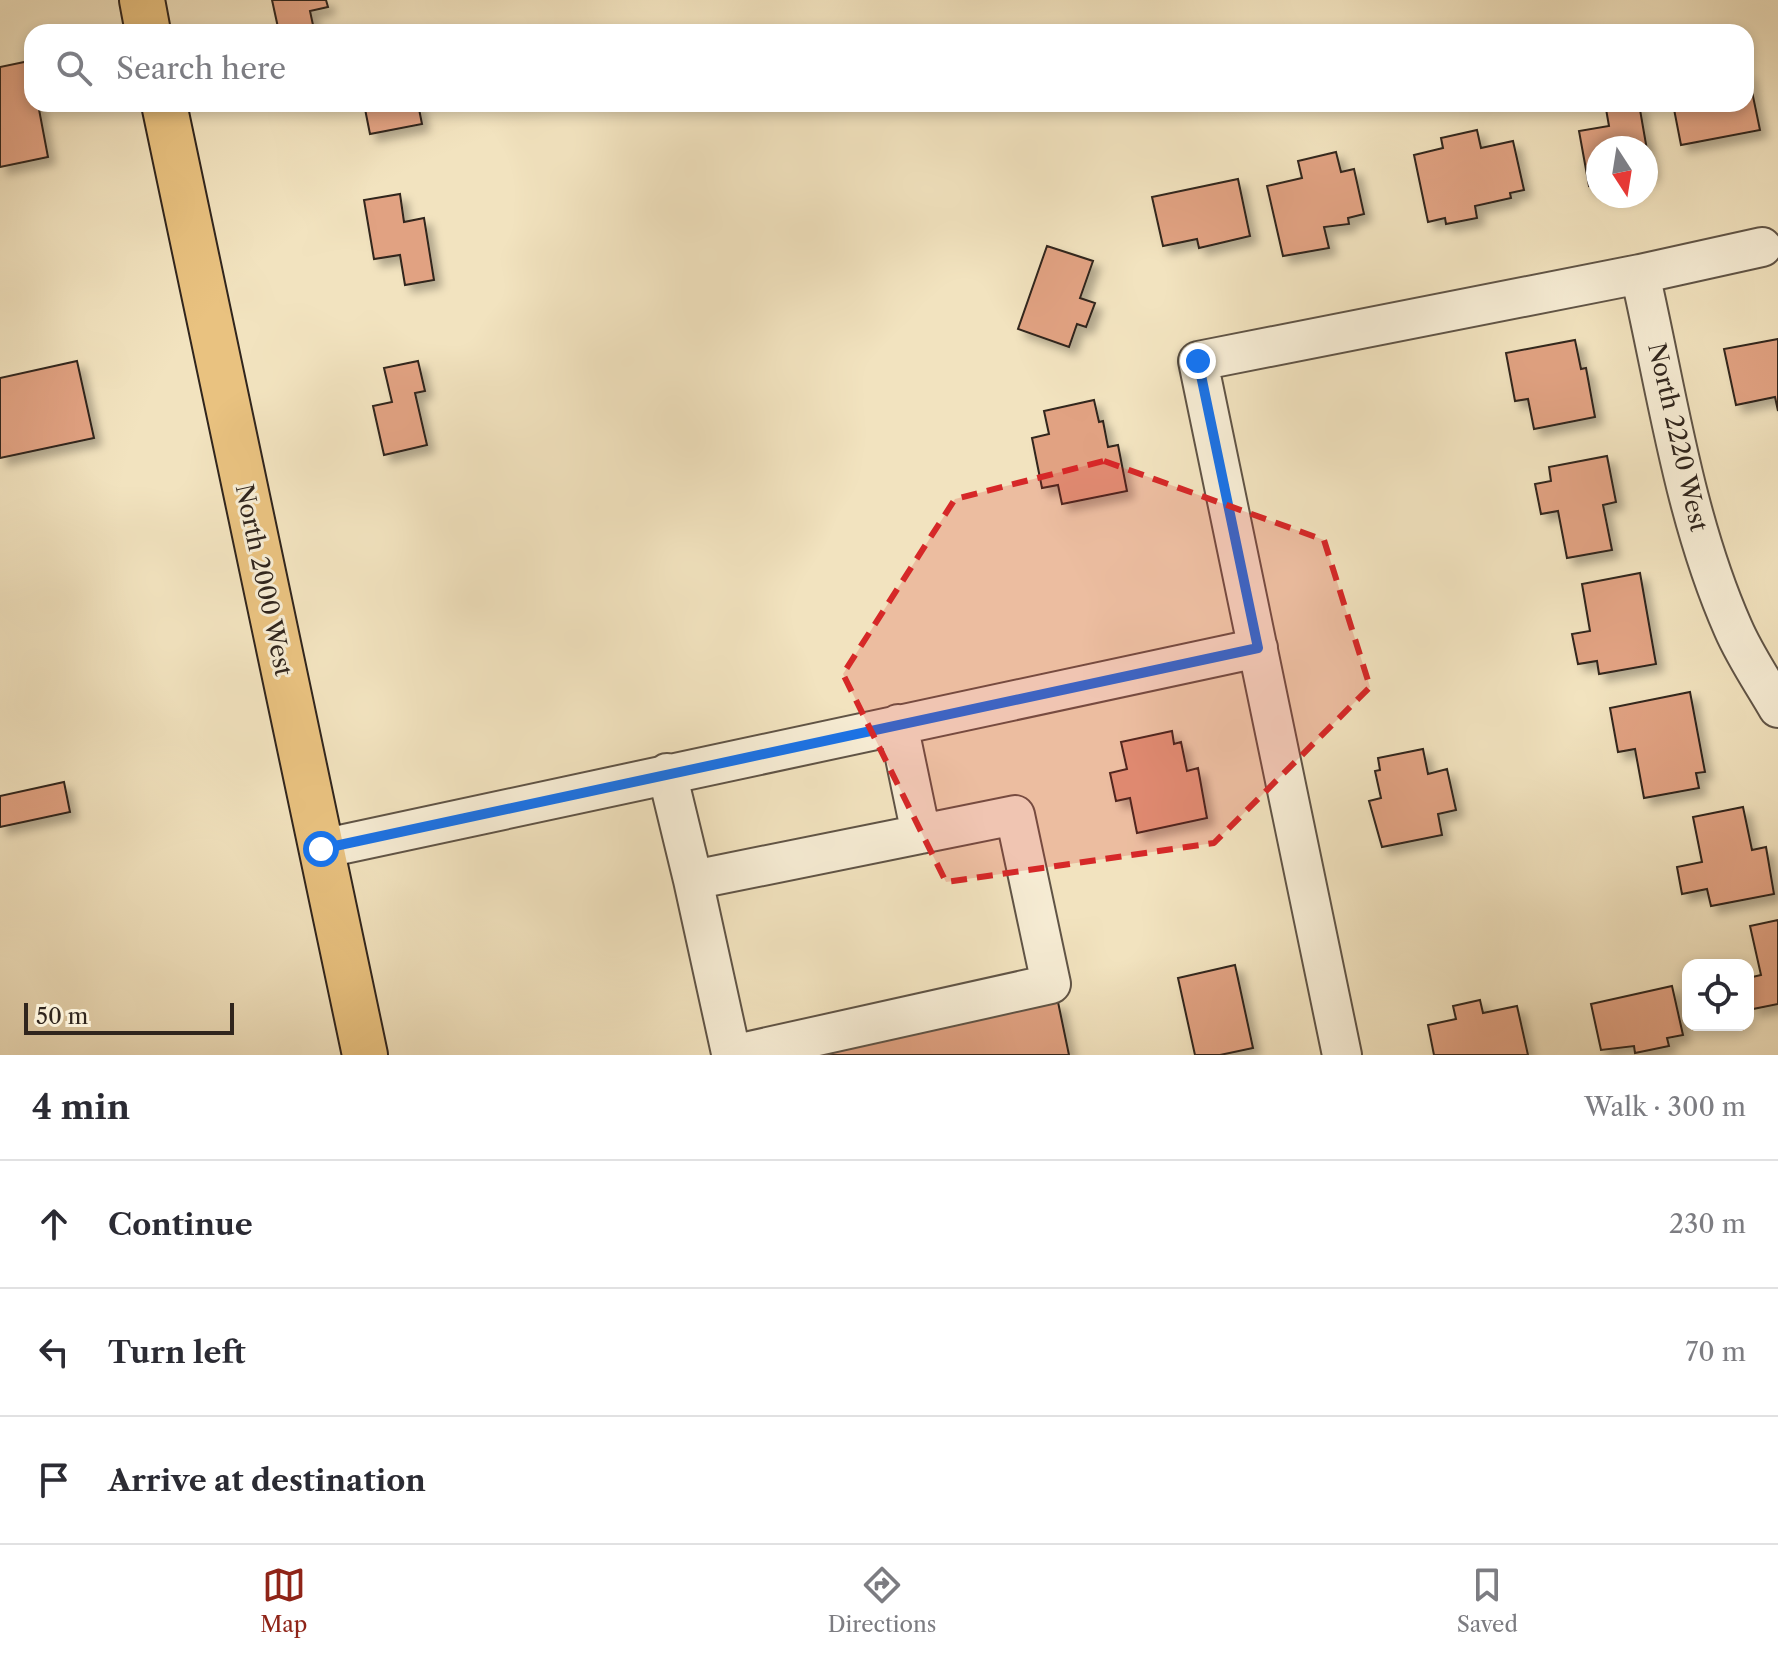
<!DOCTYPE html>
<html lang="en">
<head>
<meta charset="utf-8">
<style>
  body { margin:0; font-family:"Libre Caslon Text",serif; background:#f7f7f7; color:#2b2b33 }
  .controls { position:absolute; right:24px; bottom:24px; display:grid; overflow:hidden; border-radius:16px; box-shadow:0 4px 12px #0003 }
  .controls button { width:72px; height:72px; display:grid; place-items:center; padding:0; border:0; border-bottom:2px solid #e1e1e2; background:#fff; color:#2b2b33; font:40px sans-serif }
  .compass { position:absolute; left:1586px; top:136px; width:72px; height:72px; border-radius:50%; background:#fff; box-shadow:0 4px 12px #0003; rotate:168deg }
  .scale { position:absolute; left:24px; bottom:20px; width:210px; box-sizing:border-box; padding-left:8px; border:4px solid #30251d; border-top:0; font-size:22px; line-height:28px; white-space:nowrap; color:#30251d; -webkit-text-stroke:6px #f7edd5; paint-order:stroke }
  .stop { position:absolute; width:24px; height:24px; margin:-18px; border:6px solid #1a73e8; border-radius:50%; background:#fff }
  .stop.end { background:#1a73e8; border-color:#fff; box-shadow:0 2px 8px #0008 }
  .list { margin:0; padding:0; list-style:none }
  h2 { display:flex; justify-content:space-between; align-items:center; height:104px; margin:0; padding:0 32px; font-size:34px }
  h2 small { font-size:26px; font-weight:400; color:#7c7c81 }
  .list li { display:grid; grid-template-columns:52px 1fr auto; gap:24px; align-items:center; box-sizing:border-box; height:128px; padding:0 32px; border-top:2px solid #e1e1e2 }
  .list b { display:block; font-size:30px; white-space:nowrap }
  .list em { font-size:26px; font-style:normal; color:#7c7c81 }
  .icon { flex:none; width:44px; height:44px; fill:none; stroke:currentColor; stroke-width:2; stroke-linecap:round; stroke-linejoin:round }
  .map { position:relative; flex:none; width:1778px; height:1055px; overflow:hidden }
  .search { position:absolute; background:#fff; box-shadow:0 4px 12px #0003; left:24px; right:24px; top:24px; height:88px; display:flex; align-items:center; gap:20px; box-sizing:border-box; padding:0 28px; border-radius:24px; color:#7c7c81; font-size:30px }
  .sheet { height:488px; background:#fff }
  nav { display:flex; justify-content:space-around; align-items:center; box-sizing:border-box; height:112px; border-top:2px solid #e1e1e2; background:#fff; font-size:22px; color:#7c7c81 }
  nav a { display:grid; justify-items:center; gap:4px }
  nav .on { color:#8f2418 }
  .map>svg:first-child { display:block }
  .building { fill:#e1a282; stroke:#30251d; stroke-width:2; filter:url(#shadow) }
  .lines { fill:none; stroke-linecap:round; stroke-linejoin:round }
  .minor-casing { stroke:#605446; stroke-width:42 }
  .major-casing { stroke:#30251d; stroke-width:48 }
  .minor { stroke:#f7edd5; stroke-width:38 }
  .major { stroke:#e9c280; stroke-width:44 }
  .route { stroke:#1a73e8; stroke-width:10 }
  .marked { fill:#d62828; fill-opacity:0.2; stroke:#d62828; stroke-width:6; stroke-dasharray:16 10; stroke-linejoin:round }
  .labels { text-anchor:middle; dominant-baseline:central; stroke-width:6; stroke-linejoin:round; paint-order:stroke }
  .street-label { font-size:24px; fill:#30251d; stroke:#f7edd5 }
</style>
</head>
<body>
<div class="map">
<svg width="1778" height="1055" viewBox="0 0 1778 1055">
  <defs>
    <filter id="shadow"><feDropShadow dx="7" dy="7" stdDeviation="4" flood-color="#0004"/></filter>
  </defs>
  <rect width="100%" height="100%" fill="#f2e3bf"/>
  <filter id="stains"><feTurbulence type="fractalNoise" baseFrequency=".0025" numOctaves="4"/><feColorMatrix values="0 0 0 0 .2 0 0 0 0 .09 0 0 0 0 .02 0 0 0 .5 -.17"/></filter>
  <radialGradient id="worn" r=".72"><stop offset=".6" stop-color="#630" stop-opacity="0"/><stop offset="1" stop-color="#630" stop-opacity=".3"/></radialGradient>
  <path class="building" d="M272,0H326L328,7L310,11L313,25L279,32Z
    M29,61L32,104H38L48,157L0,167V67Z
    M1746,72H1748L1760,130L1681,145L1673,104H1746Z
    M364,104H418L422,124L370,134Z
    M1639,104L1651,173L1646,174V148H1598V184L1589,186L1579,131L1609,126L1606,109Z
    M1477,130L1481,148L1513,141L1524,190L1510,193L1511,198L1475,206L1477,218L1446,224L1445,218L1428,222L1414,155L1443,148L1441,138Z
    M1336,152L1341,172L1354,169L1364,214L1348,218L1349,224L1324,227L1329,248L1283,256L1267,186L1302,178L1298,161Z
    M1238,179L1250,236L1199,248L1197,239L1163,246L1152,197Z
    M400,194L404,222L424,218L434,280L405,285L400,255L374,259L364,200Z
    M1047,246L1093,261L1080,298L1095,303L1086,327L1077,324L1069,347L1018,329Z
    M1778,339V411L1775,397L1736,405L1724,349Z
    M1575,340L1581,369L1586,368L1595,417L1534,429L1528,399L1515,401L1506,353Z
    M77,361L94,438L0,458V378Z
    M418,361L425,391L415,393L427,445L384,455L373,406L392,402L384,368Z
    M1094,400L1099,422L1103,421L1108,447L1118,445L1127,491L1062,504L1058,485L1042,488L1032,438L1049,434L1044,411Z
    M1607,456L1616,502L1603,505L1612,550L1567,558L1558,511L1541,514L1535,484L1551,481L1549,467Z
    M1640,573L1656,664L1599,674L1597,661L1578,664L1572,634L1590,631L1582,584Z
    M1690,692L1705,772L1696,773L1699,788L1644,798L1635,749L1618,752L1610,708Z
    M1172,731L1174,744L1181,742L1187,771L1198,768L1207,818L1137,833L1130,798L1116,801L1110,773L1127,769L1121,742Z
    M1423,749L1428,774L1447,769L1456,810L1438,814L1442,835L1382,847L1369,801L1381,798L1375,771L1380,770L1378,758Z
    M64,782L70,812L0,827V796Z
    M1743,807L1752,850L1766,847L1774,894L1711,906L1707,889L1682,894L1677,867L1702,862L1693,817Z
    M1778,920V1004L1753,1009L1748,978L1761,975L1750,926Z
    M1235,965L1253,1048L1220,1055H1195L1178,978Z
    M1672,986L1683,1035L1667,1038L1669,1046L1635,1053L1634,1046L1601,1050L1591,1004Z
    M1480,1000L1483,1013L1517,1006L1528,1055H1434L1428,1025L1456,1019L1453,1006Z
    M1058,1002L1069,1055H807Z"/>
  <g class="lines">
    <g class="minor-casing">
      <path id="minor" d="M1762,247L1640,274C1667,392 1684,517 1733,628C1745,656 1763,682 1778,708
        M667,773L693,880L921,834L898,724
        M321,849L1258,648
        M693,880L731,1053
        M732,1055L1051,984L1015,815L921,834
        M1342,1055L1198,361L1640,274"/>
    </g>
    <g class="major-casing">
      <path id="major" d="M142,0L148,32
        M164,104L365,1055"/>
    </g>
    <use href="#minor" class="minor"/>
    <use href="#major" class="major"/>
  </g>
  <g class="lines">
    <path class="route" d="M321,849L1258,648L1198,361"/>
  </g>
  <path class="marked" d="M1104,461L1324,540L1370,687L1214,843L946,882L843,674L955,499Z"/>
  <g class="labels">
    <g class="street-label">
      <text transform="translate(1678 437) rotate(77)">North 2220 West</text>
      <text transform="translate(264 580) rotate(78)">North 2000 West</text>
    </g>
  </g>
  <rect width="100%" height="100%" filter="url(#stains)"/>
  <rect width="100%" height="100%" fill="url(#worn)"/>
</svg>
<div class="controls">
<button><svg class="icon" aria-label="locate" viewBox="0 0 24 24"><circle cx="12" cy="12" r="6"/><path d="M12 2v4M12 18v4M2 12h4M18 12h4"/></svg></button>
</div>
<svg class="compass" viewBox="-18 -18 36 36"><path d="M0-13l5 13h-10z" fill="#e53935"/><path d="M0 13l5-13h-10z" fill="#7c7c81"/></svg>
<div class="scale">50 m</div>
<div class="stop" style="left:321px;top:849px"></div>
<div class="stop end" style="left:1198px;top:361px"></div>
<div class="search"><svg class="icon" aria-label="search" viewBox="0 0 24 24"><circle cx="10" cy="10" r="6"/><path d="M15 15l6 6"/></svg>Search here</div>
</div>
<section class="sheet">
<h2>4 min<small>Walk · 300 m</small></h2>
<ul class="list">
<li><svg class="icon" aria-label="ahead" viewBox="0 0 24 24"><path d="M12 20V5M6 11l6-6 6 6"/></svg><div><b>Continue</b></div><em>230 m</em></li>
<li><svg class="icon" aria-label="left" viewBox="0 0 24 24"><path d="M17 20v-9H6M10 6l-5 5 5 5"/></svg><div><b>Turn left</b></div><em>70 m</em></li>
<li><svg class="icon" aria-label="arrive" viewBox="0 0 24 24"><path d="M6 21V4h12l-3 4 3 4H6"/></svg><div><b>Arrive at destination</b></div></li>
</ul>
</section>
<nav>
<a class="on"><svg class="icon" aria-label="map" viewBox="0 0 24 24"><path d="M3 6l6-2 6 2 6-2v14l-6 2-6-2-6 2zM9 4v14M15 6v14"/></svg>Map</a>
<a><svg class="icon" aria-label="directions" viewBox="0 0 24 24"><path d="M12 3l9 9-9 9-9-9zM9 14v-3h6M13 9l2 2-2 2"/></svg>Directions</a>
<a><svg class="icon" aria-label="saved" viewBox="0 0 24 24"><path d="M7 4h10v16l-5-4-5 4z"/></svg>Saved</a>
</nav>
</body>
</html>
